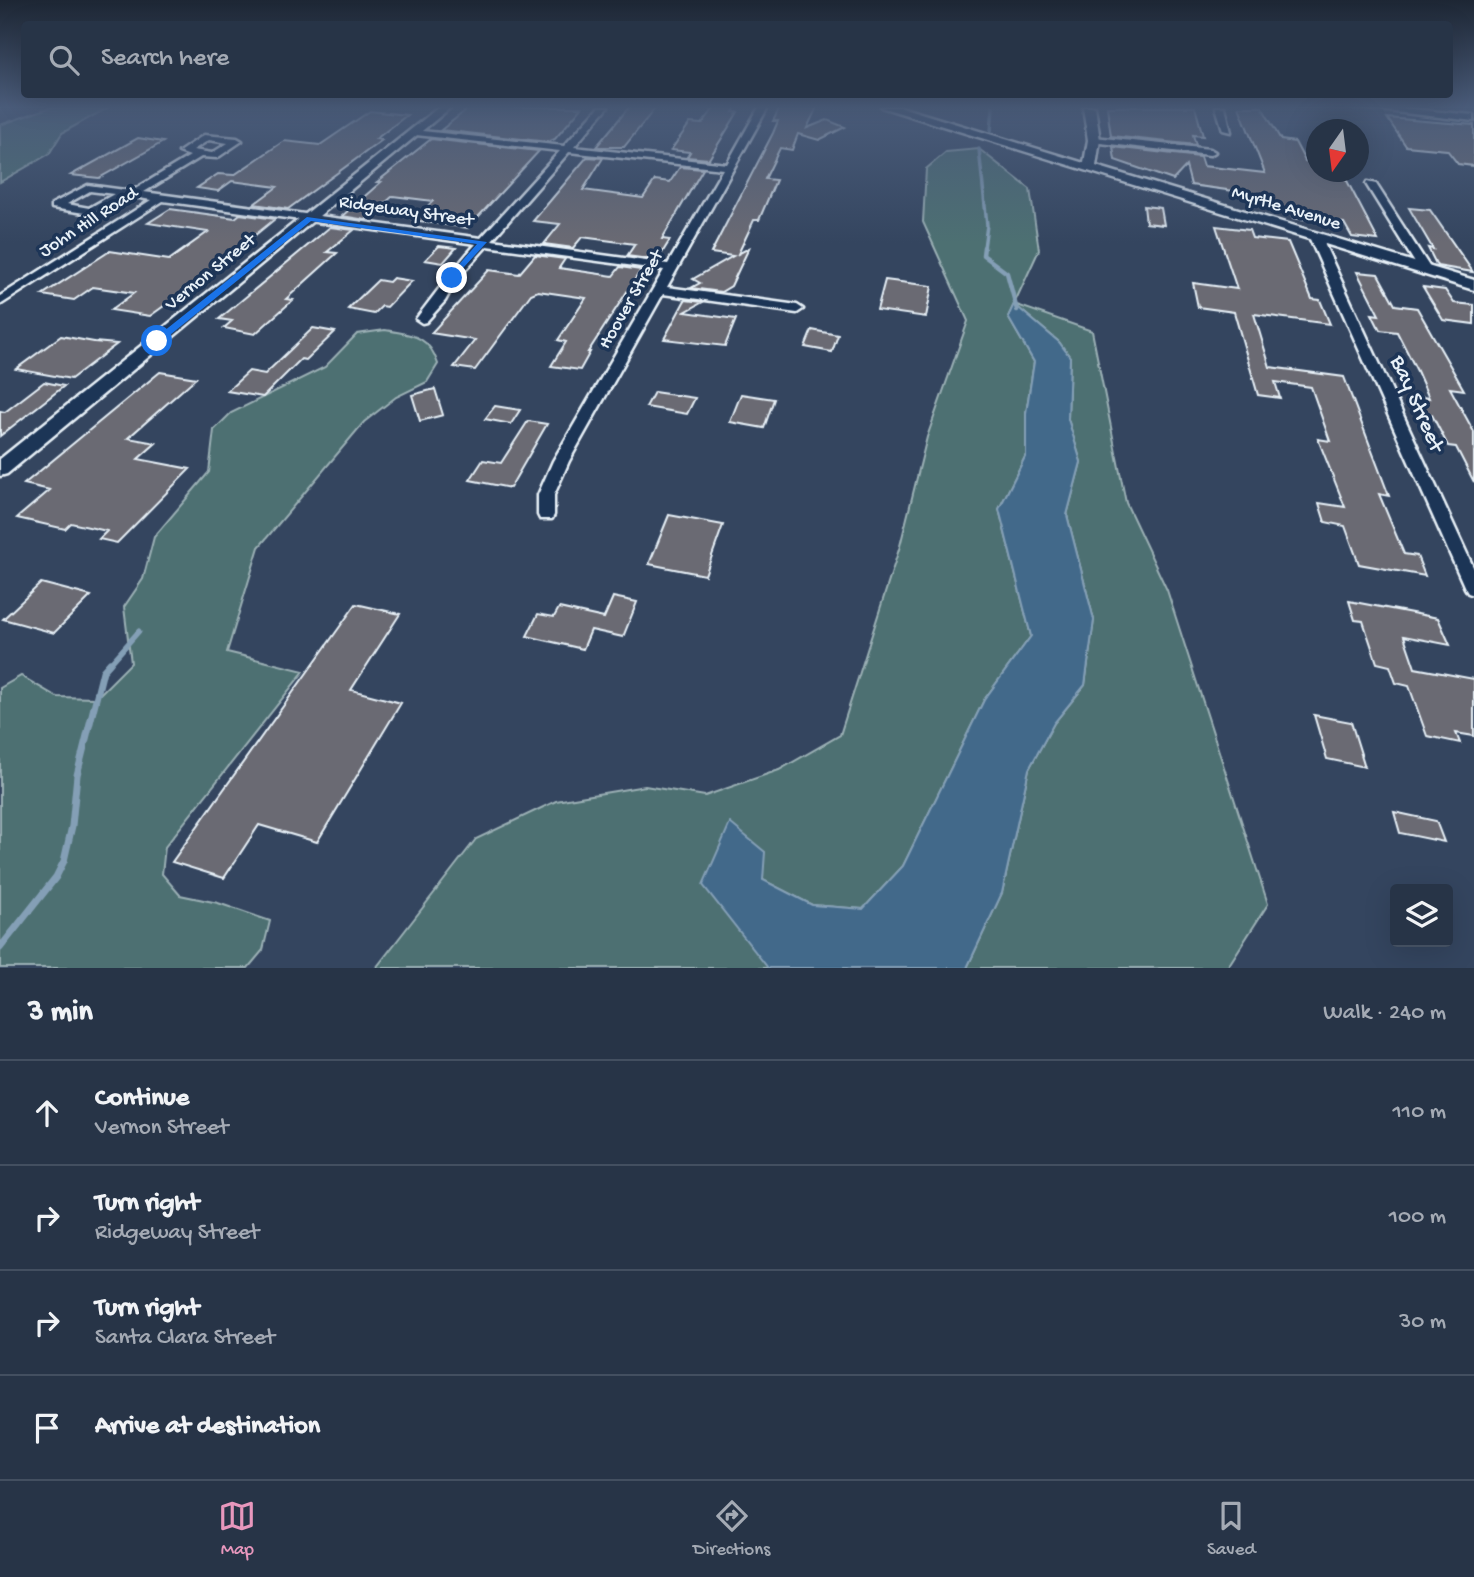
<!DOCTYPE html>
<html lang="en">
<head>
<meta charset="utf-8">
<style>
  body { margin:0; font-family:"Gochi Hand",sans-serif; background:#2f3c4e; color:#f1f3f6 }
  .controls { position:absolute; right:21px; bottom:21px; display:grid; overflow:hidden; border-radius:7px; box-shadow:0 7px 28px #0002 }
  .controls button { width:63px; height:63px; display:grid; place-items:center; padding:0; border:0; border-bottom:2px solid #434f60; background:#273447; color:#f1f3f6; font:35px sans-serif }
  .compass { position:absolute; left:1306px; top:119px; width:63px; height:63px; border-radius:50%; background:#273447; box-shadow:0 7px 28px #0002; rotate:194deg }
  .stop { position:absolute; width:21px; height:21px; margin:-16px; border:5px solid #1a73e8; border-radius:50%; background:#fff }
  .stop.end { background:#1a73e8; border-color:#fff; box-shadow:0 2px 7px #0008 }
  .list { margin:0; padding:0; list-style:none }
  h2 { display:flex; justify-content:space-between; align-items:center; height:91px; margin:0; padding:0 28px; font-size:30px }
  h2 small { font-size:23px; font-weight:400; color:#a4aab4 }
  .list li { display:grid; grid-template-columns:46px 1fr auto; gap:21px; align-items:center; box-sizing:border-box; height:105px; padding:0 28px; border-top:2px solid #434f60 }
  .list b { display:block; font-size:26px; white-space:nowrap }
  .list p { margin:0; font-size:23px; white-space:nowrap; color:#a4aab4 }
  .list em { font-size:23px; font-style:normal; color:#a4aab4 }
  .icon { flex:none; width:38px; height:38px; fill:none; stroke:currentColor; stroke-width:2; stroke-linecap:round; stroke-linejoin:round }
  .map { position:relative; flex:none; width:1474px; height:968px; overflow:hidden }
  .search { position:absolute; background:#273447; box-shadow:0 7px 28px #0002; left:21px; right:21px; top:21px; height:77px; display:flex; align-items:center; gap:18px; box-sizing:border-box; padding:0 24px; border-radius:7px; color:#a4aab4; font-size:26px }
  .sheet { height:511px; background:#273447 }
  nav { display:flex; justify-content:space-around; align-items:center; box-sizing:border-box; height:98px; border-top:2px solid #434f60; background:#273447; font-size:19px; color:#a4aab4 }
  nav a { display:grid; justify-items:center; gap:4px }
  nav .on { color:#e797bd }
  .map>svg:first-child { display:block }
  .green { fill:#4e7072; stroke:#9bb0b5; stroke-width:2 }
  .water { fill:#42698a; stroke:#849fb6; stroke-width:2 }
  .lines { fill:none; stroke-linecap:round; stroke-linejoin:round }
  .stream-far3 { stroke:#849fb6; stroke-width:3.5 }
  .stream-far2 { stroke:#849fb6; stroke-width:4.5 }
  .stream-far1 { stroke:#849fb6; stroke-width:5 }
  .stream { stroke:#849fb6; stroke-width:7 }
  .building { fill:#6a6a73; stroke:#e8f1f8; stroke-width:2 }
  .minor-casing { stroke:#e8f1f8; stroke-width:5 }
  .tertiary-casing { stroke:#e8f1f8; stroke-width:5 }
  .secondary-casing { stroke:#e8f1f8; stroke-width:5 }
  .minor { fill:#1d3557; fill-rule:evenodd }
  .tertiary { fill:#1d3557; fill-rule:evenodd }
  .secondary { fill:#1d3557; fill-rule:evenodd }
  .route { fill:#1a73e8 }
  .labels { text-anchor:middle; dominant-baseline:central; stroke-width:7; stroke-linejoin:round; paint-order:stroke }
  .far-street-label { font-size:19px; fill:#e8f1f8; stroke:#1d3557 }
  .street-label { font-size:23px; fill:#e8f1f8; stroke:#1d3557 }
</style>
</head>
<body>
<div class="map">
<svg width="1474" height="968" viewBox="0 0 1474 968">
  <rect width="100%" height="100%" fill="#34455f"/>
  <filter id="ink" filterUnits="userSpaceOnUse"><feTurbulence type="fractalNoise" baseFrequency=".0143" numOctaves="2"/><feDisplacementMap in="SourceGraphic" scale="14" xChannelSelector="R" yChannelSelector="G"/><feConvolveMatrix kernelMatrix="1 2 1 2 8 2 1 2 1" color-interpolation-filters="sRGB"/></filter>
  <g filter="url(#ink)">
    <path class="green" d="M51,107H109L62,133L49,154L0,182V125Z
      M979,149L1030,189L1039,250L1014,304L1092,331L1126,503L1167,590L1268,904L1227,968H967L1002,893L1029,769L1054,723L1085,685L1094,620L1067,515L1081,462L1068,419L1070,357L1059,342L1014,304L1008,317L1034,362L1026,413V455L999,509L1031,636L984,700L903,866L863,909L812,905L763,880L730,823L768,968H376L476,839L556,801L645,786L705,796L779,770L840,735L900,546L927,437L968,321L923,222L926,169L946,152Z
      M385,330C412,335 429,335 438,364L427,382L396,397L364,422L259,547L227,652L304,671L165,847L162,874L180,895L218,903L270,921L263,950L248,968H0V688L21,676L57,697L96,698L131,663L124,607L143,579L154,537L209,472L214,430L231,413L325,367L357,334Z"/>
    <path class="water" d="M1014,304L1059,342L1070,357L1068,419L1081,462L1067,515L1094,620L1085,685L1054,723L1029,769L1002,893L967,968H768L703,885L730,823L765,852L763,880L812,905L863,909L903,866L984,700L1031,636L999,509L1026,455V413L1034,362L1008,317Z"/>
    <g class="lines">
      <path class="stream-far3" d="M991,131L993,107
        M979,149L987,225L984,248"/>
      <path class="stream-far2" d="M984,247L983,255L1007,273L1017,310"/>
      <path class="stream-far1" d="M109,665L139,631"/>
      <path class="stream" d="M0,948L56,877L64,861L72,826L77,775L103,671L110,663"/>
    </g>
    <path class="building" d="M470,107H582L555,139L548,142L441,130Z
      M629,107H656L624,147H596Z
      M715,107H736L733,112H738L709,159L687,157L690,152L671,150L690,123L702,124Z
      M780,107H817L807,128L827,120L845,127L819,140L798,134L792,150L780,148L765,179L776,180L759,220H754L738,254L749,248L731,286L721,292L691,288L700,283L693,279L733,256L711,253L773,133L778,121H773Z
      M1107,107H1195L1203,136L1193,135L1196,145L1111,136Z
      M1239,107H1262L1281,140L1295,142L1305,161L1317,162V172L1344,175L1378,240L1352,237L1344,223L1293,218L1291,213L1270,210L1263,195L1191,185L1186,166L1173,180L1115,160L1113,147L1200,157L1203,166L1265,173Z
      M370,111L407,115L376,139L382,140L288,209L254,204L277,187L232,181L218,191L197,188L218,174L234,175L284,141L320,145Z
      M1387,118L1474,125V166L1458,164L1447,150L1406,146Z
      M138,138L163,142L99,178L71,175Z
      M431,139L539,151L468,228L413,220L433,201L393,196L366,220L342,216L381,182H377Z
      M587,157L603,158L583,190L643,198L655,180L670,182L680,167L703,169L662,239L670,240L662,253L652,252L648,259L627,256L635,244L582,237L573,248L544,244L560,224L533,221Z
      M1144,206L1161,208L1164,225L1146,223Z
      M1409,208L1430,210L1473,272L1437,266L1428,248L1433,249Z
      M170,209L235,218L240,214L275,219L196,283L150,316L111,310L134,293L93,287L74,300L42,295L110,251L169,260L208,232L148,223Z
      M1216,226L1249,230L1252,238L1288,242L1312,299L1320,300L1330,324L1254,314L1270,367L1344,377L1389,496L1379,494L1404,554L1417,556L1425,576L1359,564L1345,526L1325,522L1319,503L1345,507L1318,439L1330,441L1311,387L1275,382L1280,398L1258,395L1234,312L1198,307L1193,283L1237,289Z
      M330,227L354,230L327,252L337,253L286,299L293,300L255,334L224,328L232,321L219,319Z
      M439,246L456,248L443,263L425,260Z
      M535,255L565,259L559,268L613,276L620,267L641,270L588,352H590L580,370L551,366L566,342L558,340L586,298L538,291L531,294L475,370L454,367L475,340L431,333L489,270L519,274Z
      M1357,272L1378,274L1395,305L1417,308L1464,390L1450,388L1474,432V482L1456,447L1448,446L1432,415L1426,414L1416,396L1429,398L1417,371L1397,332L1380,330L1372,314L1379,315Z
      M393,278L412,281L387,307L382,306L374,314L348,309L378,280L389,282Z
      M885,280L932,286L926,317L877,310Z
      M1423,287L1445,290L1454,303L1474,305V324L1443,320Z
      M685,300L703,302L685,312L736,319L725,346L664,339Z
      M313,328L335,332L306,360L301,359L263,397L227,391L249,371L265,374Z
      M812,330L838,335L832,352L805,347Z
      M61,336L94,342L117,344L71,379L16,369Z
      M160,372L196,378L128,438L156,443L138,459L190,469L117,543L99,539L107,531L71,523L65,529L17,518L50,490L24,484Z
      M44,382L64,386L0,436V411L5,412Z
      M435,389L443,415L420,421L412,395Z
      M654,392L695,398L687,414L646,407Z
      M741,394L774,399L764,428L730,422Z
      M495,406L520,410L511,424L485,419Z
      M528,421L547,424L510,488L470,480L483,460L501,463Z
      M669,515L723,525L705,575L649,564Z
      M41,583L91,596L54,633L3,619Z
      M613,597L637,602L623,637L591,630L583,649L527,636L538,614L554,617L559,608L604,618Z
      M1349,601L1438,618L1450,645L1404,636L1415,668L1474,679V736L1456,733L1460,743L1427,736L1409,686L1396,683L1390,666L1377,663L1363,621L1355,620Z
      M356,604L400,614L351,690L401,703L317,842L259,825L224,878L172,862Z
      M1314,715L1351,722L1365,767L1327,759Z
      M1394,812L1436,821L1444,842L1400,833Z"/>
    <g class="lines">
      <g class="minor-casing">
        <path id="minor" d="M599,107H608L574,147L727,164L759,107H768L667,287L797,305L803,309L797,313L663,294L569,461L554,495V515L552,519H540L538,515V495L553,461L664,270L487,246L457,279L445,301L426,322L422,323L416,319C435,294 454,268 476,244L163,201L0,305V296L151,200L134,197L115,201L91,214L52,208V204L88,185L132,191L190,156L179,152L204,135L237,138L242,141L217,158L201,157L144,192L481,238L560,151L416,135L411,132L413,130L564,146ZM209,140L228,143L212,153L193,150ZM569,152L723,169L668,264L492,240ZM90,191L114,194L89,208L67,204Z
          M1216,107H1225L1231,132L1223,130Z
          M1352,107H1389L1474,115V121Z
          M1094,137L1210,149L1215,152L1210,155L1091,142L1089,140Z
          M1367,182L1376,184L1432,271L1430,274H1422L1420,271L1366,184Z
          M1316,236L1322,239L1474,569V595L1468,593L1465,588L1310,239Z"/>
      </g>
      <g class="tertiary-casing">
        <path id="tertiary" d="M439,107H451L7,474L0,476V459Z"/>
      </g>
      <g class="secondary-casing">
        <path id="secondary" d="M881,107H901L1084,163L1088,140L1083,107H1095L1100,140L1096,166L1474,280V290Z"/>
      </g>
      <use href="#minor" class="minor"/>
      <use href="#tertiary" class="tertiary"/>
      <use href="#secondary" class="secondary"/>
    </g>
  </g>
  <linearGradient id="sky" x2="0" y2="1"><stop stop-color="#1d2634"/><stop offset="0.44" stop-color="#4a5c7a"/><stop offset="1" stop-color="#4a5c7a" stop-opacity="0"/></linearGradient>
  <rect width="1474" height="243" fill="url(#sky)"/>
  <path class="route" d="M307,217L487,242L452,280L449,276L477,244L311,221L160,343H154V339Z"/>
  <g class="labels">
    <g class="far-street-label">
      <text transform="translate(1286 209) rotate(17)">Myrtle Avenue</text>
      <text transform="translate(406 212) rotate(8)">Ridgeway Street</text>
      <text transform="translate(89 223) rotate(-33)">John Hill Road</text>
      <text transform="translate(211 273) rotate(-39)">Vernon Street</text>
      <text transform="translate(632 300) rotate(-60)">Hoover Street</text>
    </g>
    <g class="street-label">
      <text transform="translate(1416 404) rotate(66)">Bay Street</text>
    </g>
  </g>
</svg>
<div class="controls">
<button><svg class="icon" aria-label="layers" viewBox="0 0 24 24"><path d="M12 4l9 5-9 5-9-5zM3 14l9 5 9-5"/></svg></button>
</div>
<svg class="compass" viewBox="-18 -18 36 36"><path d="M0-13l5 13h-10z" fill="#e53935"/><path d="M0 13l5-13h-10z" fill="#a4aab4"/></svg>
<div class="stop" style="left:157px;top:341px"></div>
<div class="stop end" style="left:452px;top:278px"></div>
<div class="search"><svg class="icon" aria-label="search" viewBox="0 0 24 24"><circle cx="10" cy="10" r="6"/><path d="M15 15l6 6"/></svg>Search here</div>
</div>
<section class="sheet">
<h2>3 min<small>Walk · 240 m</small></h2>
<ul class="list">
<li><svg class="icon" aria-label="ahead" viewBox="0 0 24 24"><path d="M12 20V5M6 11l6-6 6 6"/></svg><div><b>Continue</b><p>Vernon Street</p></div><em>110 m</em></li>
<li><svg class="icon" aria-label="right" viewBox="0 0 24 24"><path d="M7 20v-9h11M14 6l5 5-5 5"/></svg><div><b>Turn right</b><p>Ridgeway Street</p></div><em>100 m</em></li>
<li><svg class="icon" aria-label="right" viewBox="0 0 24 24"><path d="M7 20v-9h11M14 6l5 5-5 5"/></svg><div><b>Turn right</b><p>Santa Clara Street</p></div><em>30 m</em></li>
<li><svg class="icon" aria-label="arrive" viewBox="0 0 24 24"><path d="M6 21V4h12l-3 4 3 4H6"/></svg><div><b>Arrive at destination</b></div></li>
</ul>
</section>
<nav>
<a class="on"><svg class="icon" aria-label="map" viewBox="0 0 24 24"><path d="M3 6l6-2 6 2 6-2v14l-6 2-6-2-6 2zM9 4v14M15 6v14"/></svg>Map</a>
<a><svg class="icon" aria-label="directions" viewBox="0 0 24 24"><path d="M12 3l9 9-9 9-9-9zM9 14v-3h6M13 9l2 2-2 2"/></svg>Directions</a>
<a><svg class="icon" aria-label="saved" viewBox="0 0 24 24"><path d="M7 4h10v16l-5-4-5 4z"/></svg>Saved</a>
</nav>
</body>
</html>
